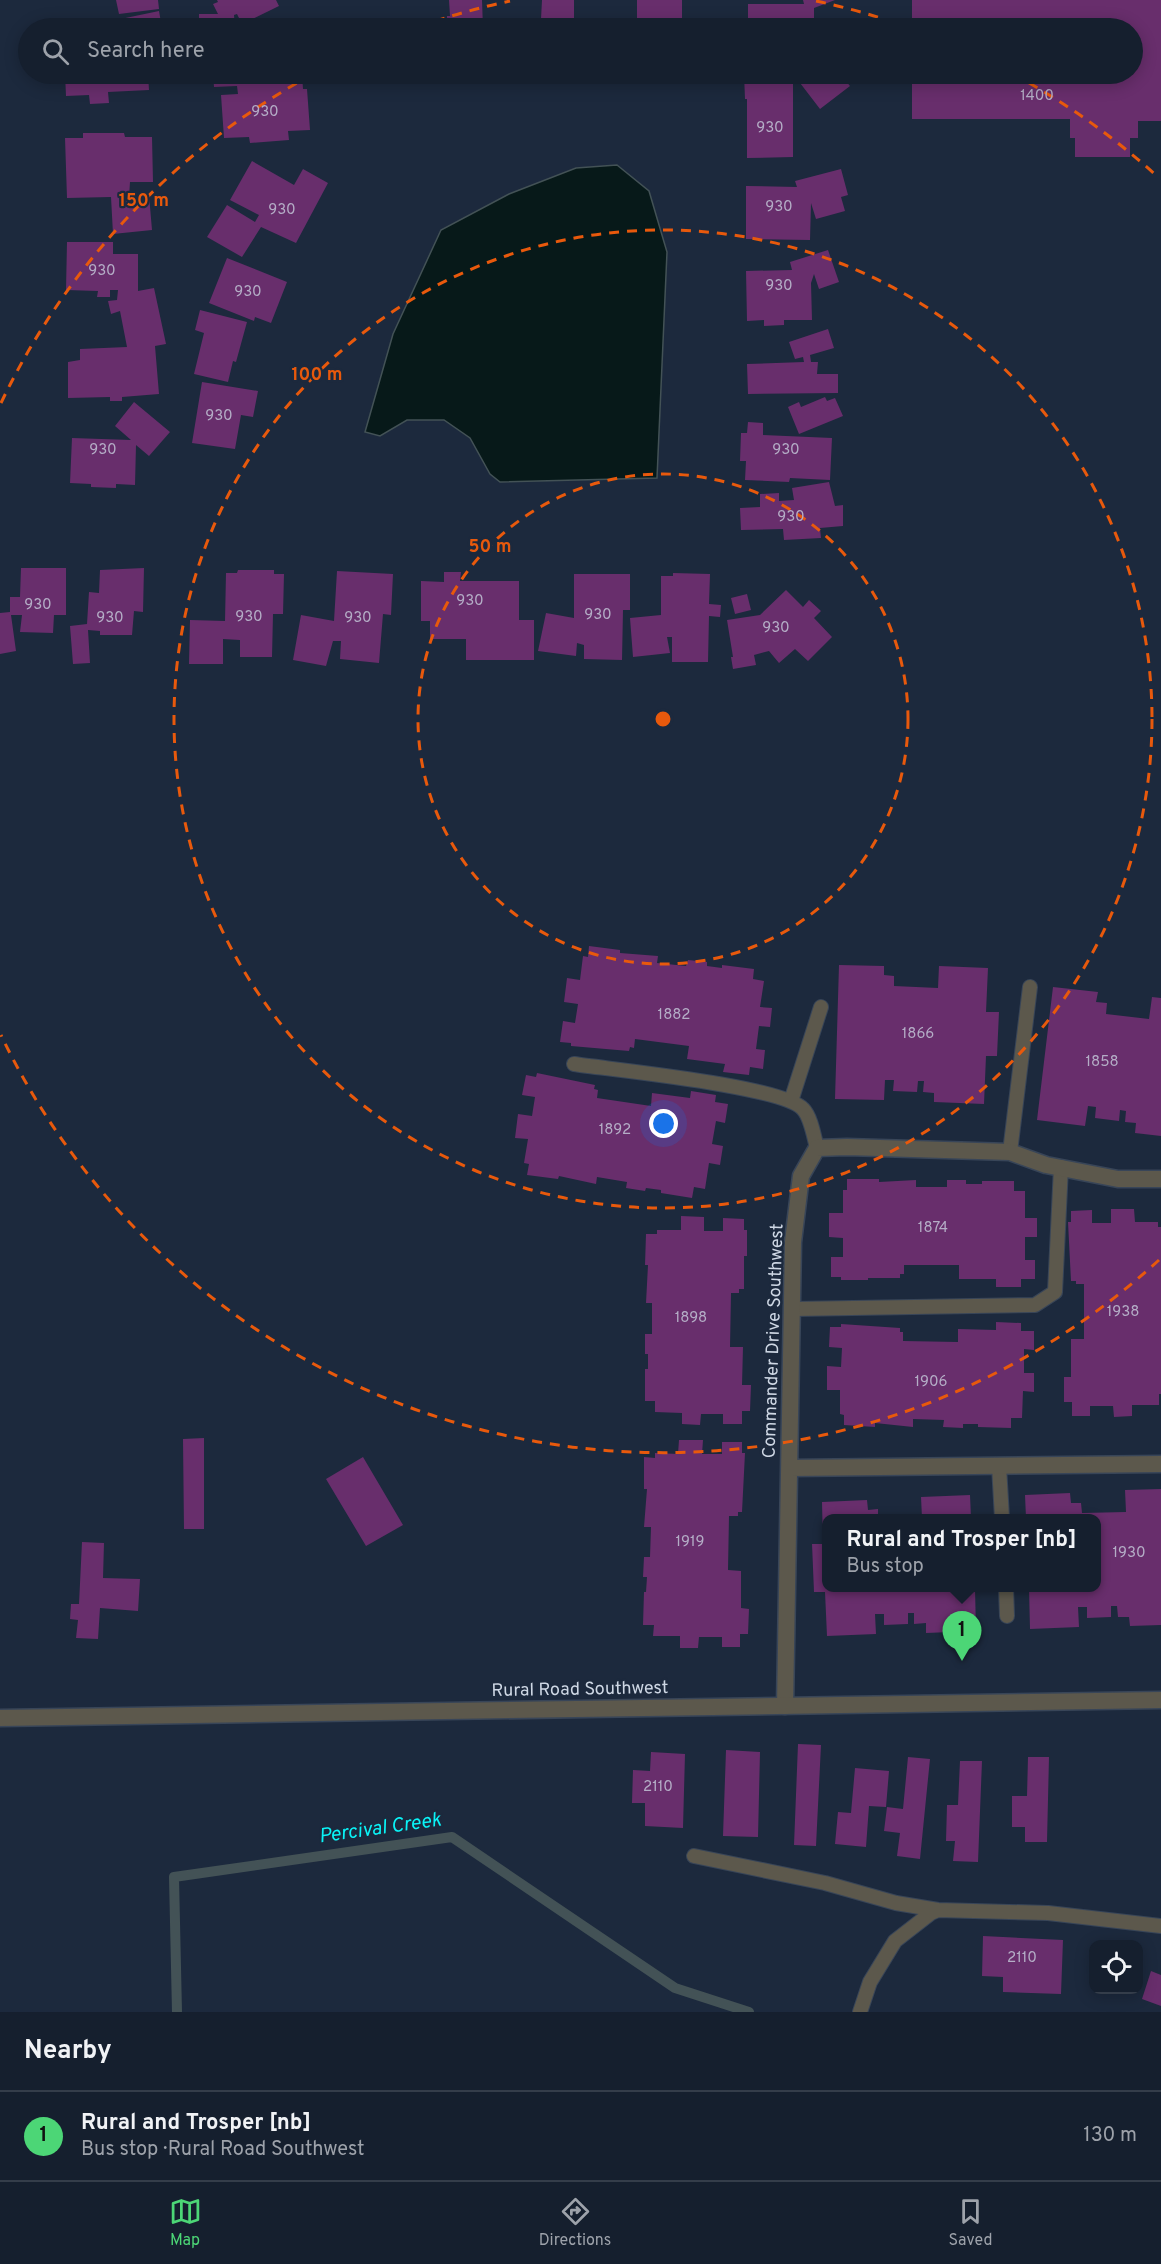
<!DOCTYPE html>
<html lang="en">
<head>
<meta charset="utf-8">
<style>
  body { margin:0; font-family:Overpass,sans-serif; background:#1e2736; color:#f1f3f6 }
  .controls { position:absolute; right:18px; bottom:18px; display:grid; overflow:hidden; border-radius:12px; box-shadow:0 3px 15px #0003 }
  .controls button { width:54px; height:54px; display:grid; place-items:center; padding:0; border:0; border-bottom:2px solid #343d4a; background:#151f2e; color:#f1f3f6; font:30px sans-serif }
  .you { position:absolute; left:664px; top:1124px; width:21px; height:21px; margin:-15px; border:4px solid #fff; border-radius:50%; background:#1a73e8; box-shadow:0 0 0 9px #1a73e833 }
  .badge { display:grid; place-items:center; width:39px; height:39px; border-radius:50%; background:#4cd676; color:#111; font-size:20px; font-weight:700 }
  .pin { position:absolute; translate:-50% -50px; filter:drop-shadow(0 2px 3px #0008) }
  .pin::after { content:''; position:absolute; top:32px; width:21px; height:18px; background:inherit; clip-path:polygon(0 0,100% 0,50% 100%) }
  .popup { position:absolute; left:822px; top:1514px; width:279px; height:78px; box-sizing:border-box; display:grid; place-content:center; border-radius:12px; background:#151f2e; filter:drop-shadow(0 2px 4px #0005); font-size:20px; white-space:nowrap; color:#9da2aa }
  .popup b { font-size:22px; color:#f1f3f6 }
  .popup::after { content:''; position:absolute; left:50%; top:100%; margin-left:-12px; border:12px solid transparent; border-top-color:#151f2e }
  .list { margin:0; padding:0; list-style:none }
  h2 { display:flex; justify-content:space-between; align-items:center; height:78px; margin:0; padding:0 24px; font-size:26px }
  h2 small { font-size:20px; font-weight:400; color:#9da2aa }
  .list li { display:grid; grid-template-columns:39px 1fr auto; gap:18px; align-items:center; box-sizing:border-box; height:90px; padding:0 24px; border-top:2px solid #343d4a }
  .list b { display:block; font-size:22px; white-space:nowrap }
  .list p { margin:0; font-size:20px; white-space:nowrap; color:#9da2aa }
  .list em { font-size:20px; font-style:normal; color:#9da2aa }
  .icon { flex:none; width:33px; height:33px; fill:none; stroke:currentColor; stroke-width:2; stroke-linecap:round; stroke-linejoin:round }
  .map { position:relative; flex:none; width:1161px; height:2012px; overflow:hidden }
  .search { position:absolute; background:#151f2e; box-shadow:0 3px 15px #0003; left:18px; right:18px; top:18px; height:66px; display:flex; align-items:center; gap:15px; box-sizing:border-box; padding:0 21px; border-radius:33px; color:#9da2aa; font-size:22px }
  .sheet { height:168px; background:#151f2e }
  nav { display:flex; justify-content:space-around; align-items:center; box-sizing:border-box; height:84px; border-top:2px solid #343d4a; background:#151f2e; font-size:16px; color:#9da2aa }
  nav a { display:grid; justify-items:center; gap:3px }
  nav .on { color:#4cd676 }
  .map>svg:first-child { display:block }
  .water { fill:#071919; stroke:#435256; stroke-width:1.5 }
  .lines { fill:none; stroke-linecap:round; stroke-linejoin:round }
  .stream { stroke:#435256; stroke-width:10 }
  .building { fill:#682e6c }
  .service-casing { stroke:#384558; stroke-width:16 }
  .minor-casing { stroke:#384558; stroke-width:19 }
  .tertiary-casing { stroke:#384558; stroke-width:19 }
  .service { stroke:#5c584c; stroke-width:14 }
  .minor { stroke:#5c584c; stroke-width:16 }
  .tertiary { stroke:#5c584c; stroke-width:16 }
  .ring { fill:none; stroke:#e8590c; stroke-width:3; stroke-dasharray:10 8 }
  .labels { text-anchor:middle; dominant-baseline:central; stroke-width:4.5; stroke-linejoin:round; paint-order:stroke }
  .number-label { font-size:15px; fill:#b4adc6 }
  .street-label { font-size:18px; fill:#ced7e4; stroke:#1c293d }
  .water-label { font-size:20px; font-style:italic; fill:#0af4f7; stroke:#1c293d }
  .centre { fill:#e8590c; stroke:#1c293d; stroke-width:3 }
  .ring-label { font-size:18px; text-anchor:middle; font-weight:bold; fill:#e8590c; stroke:#1c293d; stroke-width:4.5; stroke-linejoin:round; paint-order:stroke }
</style>
</head>
<body>
<div class="map">
<svg width="1161" height="2012" viewBox="0 0 1161 2012">
  <rect width="100%" height="100%" fill="#1c293d"/>
  <path class="water" d="M617,165L649,191L667,252L657,478L500,482L490,474L470,438L444,420H407L380,436L365,432L393,334L441,230L509,194L576,168Z"/>
  <g class="lines">
    <path class="stream" d="M177,2012L174,1877L452,1837L675,1988L749,2012"/>
  </g>
  <path class="building" d="M116,0H158L159,9L119,14Z
    M217,0H276L279,6L242,24L237,14L234,15L235,28H199V14H218L213,4L218,2Z
    M449,0H482L483,28H447V16H450Z
    M542,0H574V28H551V19H541Z
    M637,0H682V28H637Z
    M803,0H835L814,8V28H748V4H804Z
    M912,0H1161V121H1138V138H1130V157H1075V138H1070V119H912V74H1132V28H912Z
    M159,11L162,28H113L111,21Z
    M65,74H148L149,90L108,92L109,103L90,104L89,95L66,96Z
    M213,74H302L303,89H307L310,130L288,131L289,140L250,143L249,137L224,138L221,95L238,94L237,86L214,87Z
    M744,74H793V157L747,158V99H745Z
    M805,74H840L850,86L820,109L797,79Z
    M83,133H124L125,137H152L153,182H130L129,197L149,195L152,230L113,234L111,197L67,198L65,138H83Z
    M252,161L294,185L303,169L328,183L296,243L261,227L242,257L207,237L227,205L255,222L259,215L230,200Z
    M841,169L848,195L841,197L845,211L816,219L811,203L810,240L746,239V186L797,187L795,181Z
    M67,242H113V254H138V291L154,288L166,344L155,346L159,394L122,397V401H110V397L68,398V362L80,360V349L127,347L120,311L111,314L108,301L117,300L118,290H110V297H97L98,291L66,290Z
    M828,250L839,282L819,289L814,274L811,283L812,320H784V325L764,326V320L747,321L746,271L792,270L790,262Z
    M227,258L287,282L271,323L255,317L254,321L209,303Z
    M200,310L247,322L236,362L233,361L228,382L194,374L204,333L195,330Z
    M828,329L834,348L810,355L811,362H818L817,374H838V393L748,394L747,364L804,362L803,357L795,359L789,342Z
    M202,382L258,391L253,417L241,415L235,449L192,443Z
    M825,397L827,401L835,398L843,416L799,434L788,407L799,402L801,407Z
    M134,402L170,432L149,456L136,445L135,485L116,484V488L91,487V484L70,483L72,438L131,440L115,426Z
    M748,422L763,423V435L832,438L830,480L790,478L789,482L745,480L746,461H740L741,433H747Z
    M829,482L835,506L843,505V526L820,528L821,538L784,540L783,529L741,530L740,508L760,507V494L779,493V501L794,500L792,488Z
    M21,568H66V615H54L53,633L20,632L22,615H11L16,651L0,654V613L10,612V597H20Z
    M144,568L143,612L134,611L132,635H100V631L88,630L90,663L73,664L70,626L87,624L89,592L99,593L100,570Z
    M238,570H274V574H284L283,614H273L272,657H240V640L223,639V664H189L190,620L225,621L226,573H237Z
    M337,571L393,574L391,615L383,614L379,663L340,659L341,641H333L326,666L293,660L301,615L334,621Z
    M444,572H461L460,581H519V620H534V660H466V639H430V621H421V581L444,582Z
    M673,573L710,574L709,604L721,605L720,617L709,616L708,662H672V637H667L670,653L633,657L630,618L661,615V576H673Z
    M574,574H630V610H623L622,660L584,659V645L577,643L576,656L538,651L546,613L574,618Z
    M786,590L803,607L809,600L821,611L814,618L832,637L808,661L795,649L779,663L769,651L754,655L756,665L733,669L731,657H733L727,620L760,615Z
    M747,594L751,610L735,614L731,598Z
    M589,946L620,950V953L658,956L657,963L686,966L688,960L707,962V966L722,968V965L754,969L753,979L764,981L760,1007L772,1008L770,1027L759,1026L756,1049L765,1050L763,1069L750,1067L749,1075L723,1072L725,1064L687,1059L689,1046L635,1039L634,1048L630,1047L629,1051L571,1046V1043L560,1042L563,1021L575,1023L578,1004L564,1002L567,978L580,980L583,956L588,957Z
    M839,965L884,966V975L894,976V986L938,988L939,966L988,968L986,1012H999L997,1056H986L984,1104L934,1102V1093L923,1092L924,1081H918L917,1092L893,1091L894,1080H885L884,1100L835,1099Z
    M1053,987L1098,992L1096,1002L1107,1003L1106,1014L1149,1019L1152,997L1161,998V1136L1135,1133L1136,1123L1125,1122L1126,1111L1120,1110L1119,1121L1095,1118L1096,1107L1088,1106L1085,1126L1037,1120Z
    M537,1073L595,1085L594,1089L598,1090L597,1098L651,1106L652,1093L690,1098L691,1091L716,1095L715,1102L728,1104L725,1123L716,1121L712,1144L723,1146L720,1165L709,1163L705,1189L694,1187L692,1198L661,1193V1190L646,1188L645,1191L626,1188L627,1182L597,1177L596,1184L559,1176L558,1179L527,1175L529,1164L524,1163L528,1139L515,1138L518,1114L532,1116L535,1097L522,1095L526,1075L536,1077Z
    M847,1179H879V1182L916,1180V1187H947V1180H966V1184H982V1181H1014V1191H1025V1218H1037V1237H1025V1260H1035V1279H1021V1287H996V1279H959V1265H904V1274H900V1278H868V1280H841V1277H831V1257H843V1238L829,1237V1213H843V1190H847Z
    M1111,1209H1134L1135,1222H1158V1227H1161V1394H1159V1405H1132V1416L1114,1417L1113,1406H1090V1416H1072V1402H1064V1377H1071V1339H1084V1284H1076V1281H1071L1068,1222H1071V1211L1092,1210V1223H1111Z
    M681,1216L704,1217V1231H723V1218L744,1219V1230H747V1256H744V1289H739V1293H731L730,1347H743L742,1385H751L750,1411H742V1424H723V1414H701L700,1425L682,1424V1413L655,1412V1401H645V1369H648V1354H645V1334H652V1303H646L648,1265H645L646,1234H657V1230H681Z
    M996,1322L1021,1323V1331H1034V1350L1024,1349V1373H1034V1392L1023,1391L1022,1418H1011V1428L978,1427V1424H963V1428L943,1427L944,1420L913,1419V1427L875,1423V1427L844,1425V1415L840,1414V1390H827V1366L841,1367L842,1348L829,1347L830,1327H841V1324L900,1328V1332H903V1341L958,1342V1329L996,1330Z
    M204,1438V1529H184L183,1439Z
    M679,1440H703L702,1454H722V1442H742V1453H745L742,1512H738V1516H729L728,1570L741,1571V1608L749,1609L748,1634H740V1647H722V1637H699L698,1648H680V1636H653L654,1625H643L644,1592H646L647,1577H643L644,1557H650L651,1527H644L647,1489H644V1457L655,1458V1453L678,1454Z
    M363,1457L403,1525L366,1546L326,1479Z
    M1161,1489V1625L1130,1626L1129,1617H1118L1117,1606H1111V1617L1087,1618V1607H1078L1079,1627L1030,1629L1029,1588H1097V1518H1026L1025,1495L1070,1493L1071,1503H1081L1082,1513L1126,1512L1125,1490Z
    M970,1495L971,1518H922L921,1497Z
    M867,1500L868,1510L878,1509V1518H827V1588H975L976,1631L926,1633V1623L914,1624V1613H908V1624L884,1625V1614H875L876,1634L827,1636L825,1592H814L812,1544H823L822,1502Z
    M82,1542L104,1543L103,1578L140,1579L138,1611L100,1608L98,1639L76,1638L78,1620L70,1619L71,1604H79Z
    M798,1744L821,1745L816,1846L794,1845Z
    M726,1750L760,1752L758,1837L723,1836Z
    M651,1752L685,1754L683,1828L645,1826V1803H632L633,1770L650,1771Z
    M908,1757L930,1759L920,1859L897,1856L900,1833L884,1831L887,1807L903,1809Z
    M1028,1757H1049L1047,1842H1025V1827H1012V1796H1027Z
    M960,1761H982L978,1862L953,1861L955,1841H946L947,1805H958Z
    M855,1768L889,1771L886,1807L869,1806L866,1847L835,1844L838,1812L851,1813Z
    M983,1936L1063,1940L1061,1994L1003,1992V1977L982,1976Z
    M1151,1971L1161,1975V2006L1142,1999Z"/>
  <g class="lines">
    <g class="service-casing">
      <path id="service" d="M574,1064C614,1070 781,1086 803,1109C811,1117 814,1137 817,1148
        M791,1101L821,1007
        M1010,1152L1030,987
        M793,1309L1035,1305L1055,1292L1061,1167
        M999,1466L1002,1518
        M1006,1588L1007,1616
        M694,1856L825,1883L896,1903L938,1910L1048,1913L1161,1926
        M860,2012L870,1982L895,1941L931,1913L938,1910"/>
    </g>
    <g class="minor-casing">
      <path id="minor" d="M790,1468L1161,1464
        M785,1706L793,1242L801,1176L817,1148L847,1147L1010,1152L1046,1165L1118,1179H1161"/>
    </g>
    <g class="tertiary-casing">
      <path id="tertiary" d="M0,1718L1161,1700"/>
    </g>
    <use href="#service" class="service"/>
    <use href="#minor" class="minor"/>
    <use href="#tertiary" class="tertiary"/>
  </g>
  <g class="ring">
    <circle cx="663" cy="719" r="245"/>
    <circle cx="663" cy="719" r="489"/>
    <path d="M1159 1260A734 734 0 0 1 1 1035M1 403A734 734 0 0 1 313 74M418 27A734 734 0 0 1 510 1M816 1A734 734 0 0 1 908 27M1013 74A734 734 0 0 1 1159 178"/>
  </g>
  <g class="labels">
    <g class="number-label">
      <text x="1037" y="96">1400</text>
      <text x="265" y="112">930</text>
      <text x="770" y="128">930</text>
      <text x="779" y="207">930</text>
      <text x="282" y="210">930</text>
      <text x="102" y="271">930</text>
      <text x="779" y="286">930</text>
      <text x="248" y="292">930</text>
      <text x="219" y="416">930</text>
      <text x="103" y="450">930</text>
      <text x="786" y="450">930</text>
      <text x="791" y="517">930</text>
      <text x="470" y="601">930</text>
      <text x="38" y="605">930</text>
      <text x="598" y="615">930</text>
      <text x="249" y="617">930</text>
      <text x="110" y="618">930</text>
      <text x="358" y="618">930</text>
      <text x="776" y="628">930</text>
      <text x="674" y="1015">1882</text>
      <text x="918" y="1034">1866</text>
      <text x="1102" y="1062">1858</text>
      <text x="615" y="1130">1892</text>
      <text x="933" y="1228">1874</text>
      <text x="1123" y="1312">1938</text>
      <text x="691" y="1318">1898</text>
      <text x="931" y="1382">1906</text>
      <text x="690" y="1542">1919</text>
      <text x="1129" y="1553">1930</text>
      <text x="658" y="1787">2110</text>
      <text x="1022" y="1958">2110</text>
    </g>
    <g class="street-label">
      <text transform="translate(774 1341) rotate(-88)">Commander Drive Southwest</text>
      <text transform="translate(580 1690) rotate(-1)">Rural Road Southwest</text>
    </g>
    <g class="water-label">
      <text transform="translate(380 1829) rotate(-8)">Percival Creek</text>
    </g>
  </g>
  <circle cx="663" cy="719" r="9" class="centre"/>
  <g class="ring-label">
    <text x="144" y="206">150 m</text>
    <text x="317" y="380">100 m</text>
    <text x="490" y="552">50 m</text>
  </g>
</svg>
<div class="controls">
<button><svg class="icon" aria-label="locate" viewBox="0 0 24 24"><circle cx="12" cy="12" r="6"/><path d="M12 2v4M12 18v4M2 12h4M18 12h4"/></svg></button>
</div>
<div class="you"></div>
<div class="pin badge" style="left:962px;top:1661px">1</div>
<div class="popup"><b>Rural and Trosper [nb]</b>Bus stop</div>
<div class="search"><svg class="icon" aria-label="search" viewBox="0 0 24 24"><circle cx="10" cy="10" r="6"/><path d="M15 15l6 6"/></svg>Search here</div>
</div>
<section class="sheet">
<h2>Nearby<small></small></h2>
<ul class="list">
<li><span class="badge">1</span><div><b>Rural and Trosper [nb]</b><p>Bus stop · Rural Road Southwest</p></div><em>130 m</em></li>
</ul>
</section>
<nav>
<a class="on"><svg class="icon" aria-label="map" viewBox="0 0 24 24"><path d="M3 6l6-2 6 2 6-2v14l-6 2-6-2-6 2zM9 4v14M15 6v14"/></svg>Map</a>
<a><svg class="icon" aria-label="directions" viewBox="0 0 24 24"><path d="M12 3l9 9-9 9-9-9zM9 14v-3h6M13 9l2 2-2 2"/></svg>Directions</a>
<a><svg class="icon" aria-label="saved" viewBox="0 0 24 24"><path d="M7 4h10v16l-5-4-5 4z"/></svg>Saved</a>
</nav>
</body>
</html>
